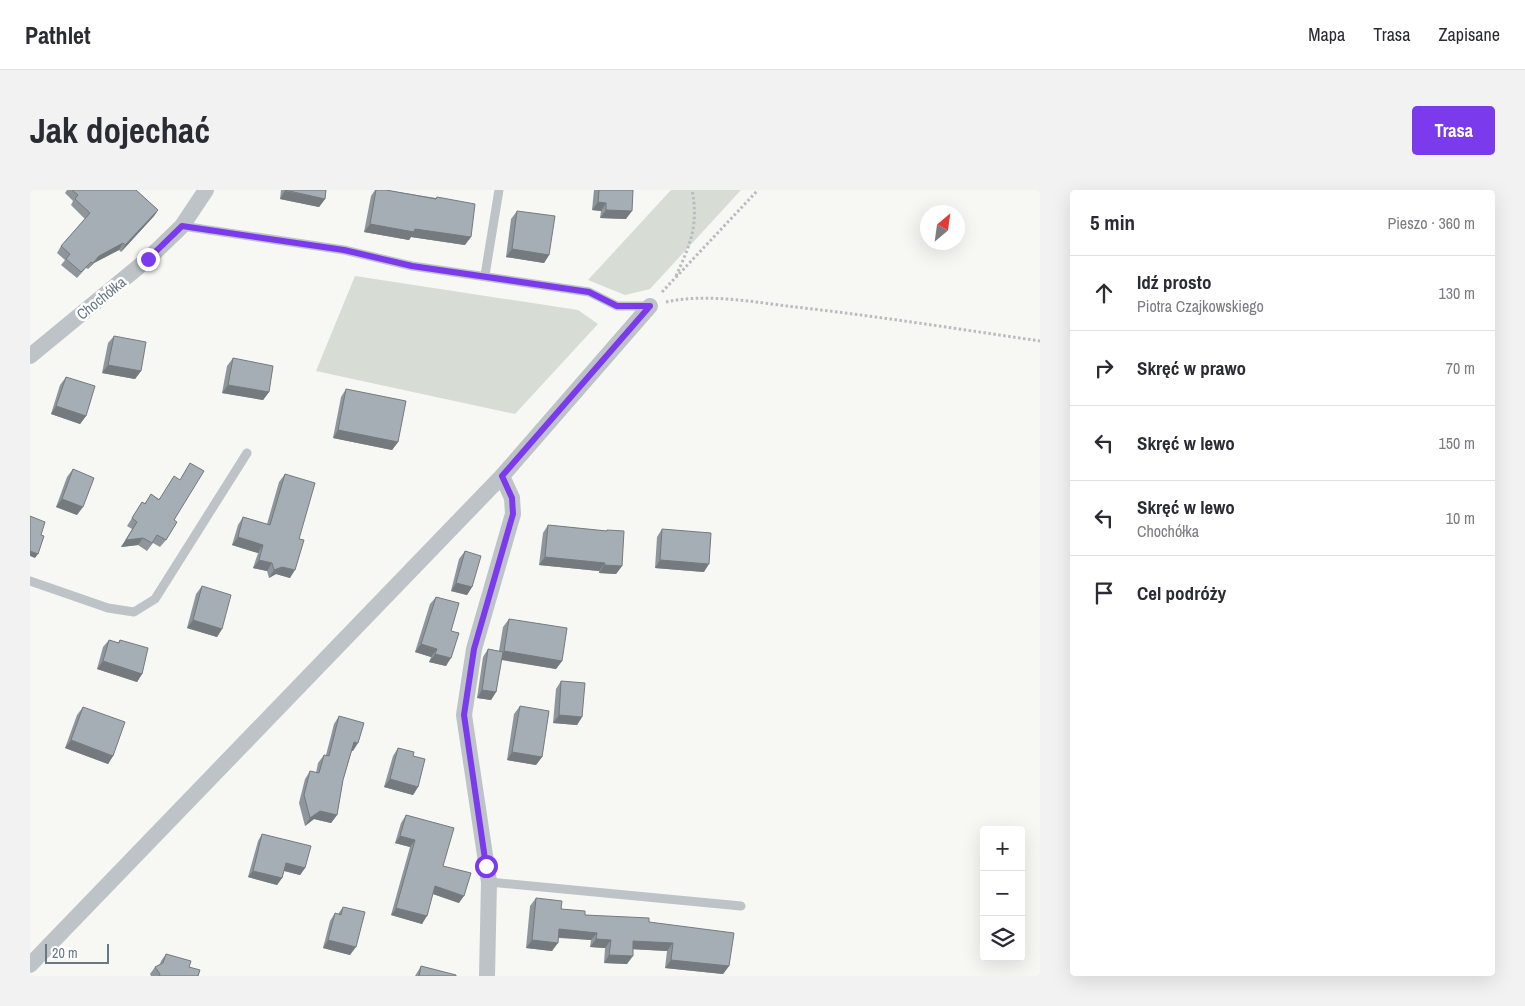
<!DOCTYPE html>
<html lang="pl">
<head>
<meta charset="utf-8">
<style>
  body { margin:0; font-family:"Archivo Narrow",sans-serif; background:#f2f2f3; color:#2b2b33 }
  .controls { position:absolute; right:15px; bottom:15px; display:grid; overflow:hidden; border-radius:5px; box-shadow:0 5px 20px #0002 }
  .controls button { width:45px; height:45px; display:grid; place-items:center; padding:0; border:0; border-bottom:1px solid #e1e1e2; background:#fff; color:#2b2b33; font:25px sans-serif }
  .compass { position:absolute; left:890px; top:15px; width:45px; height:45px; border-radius:50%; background:#fff; box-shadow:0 5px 20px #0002; rotate:29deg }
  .scale { position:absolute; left:15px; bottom:12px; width:64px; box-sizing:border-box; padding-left:5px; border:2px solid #677985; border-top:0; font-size:14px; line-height:18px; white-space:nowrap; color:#677985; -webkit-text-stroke:4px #fff; paint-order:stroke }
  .stop { position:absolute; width:15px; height:15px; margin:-11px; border:4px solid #7c3aed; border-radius:50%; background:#fff }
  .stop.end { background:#7c3aed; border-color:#fff; box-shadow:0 1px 5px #0008 }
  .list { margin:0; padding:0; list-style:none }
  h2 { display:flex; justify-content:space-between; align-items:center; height:65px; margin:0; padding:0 20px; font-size:21px }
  h2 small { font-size:16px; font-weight:400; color:#7c7c81 }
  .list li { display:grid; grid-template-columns:32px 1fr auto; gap:15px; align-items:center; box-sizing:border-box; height:75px; padding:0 20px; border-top:1px solid #e1e1e2 }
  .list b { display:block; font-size:19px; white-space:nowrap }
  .list p { margin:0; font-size:16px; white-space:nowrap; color:#7c7c81 }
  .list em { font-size:16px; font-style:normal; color:#7c7c81 }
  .icon { flex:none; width:28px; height:28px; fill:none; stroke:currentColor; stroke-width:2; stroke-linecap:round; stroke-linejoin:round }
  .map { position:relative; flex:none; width:1010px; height:786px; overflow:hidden; border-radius:5px }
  header { display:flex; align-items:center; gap:30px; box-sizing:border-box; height:70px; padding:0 25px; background:#fff; border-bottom:1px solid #e1e1e2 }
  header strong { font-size:24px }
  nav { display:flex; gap:28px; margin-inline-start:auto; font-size:18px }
  .intro { display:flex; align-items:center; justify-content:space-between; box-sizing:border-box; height:120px; padding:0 30px }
  h1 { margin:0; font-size:35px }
  .button { padding:12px 22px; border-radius:5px; background:#7c3aed; color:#fff; font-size:18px; font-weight:700 }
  main { display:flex; gap:30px; padding:0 30px }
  aside { flex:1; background:#fff; border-radius:5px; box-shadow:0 5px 20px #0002 }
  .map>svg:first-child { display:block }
  .green { fill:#d7dcd4 }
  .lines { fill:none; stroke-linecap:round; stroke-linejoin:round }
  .path { stroke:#b9bcbf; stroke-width:3; stroke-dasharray:2.5 2.5; stroke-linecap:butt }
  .service { stroke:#bec3c7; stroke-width:9 }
  .minor { stroke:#bec3c7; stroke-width:16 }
  .wall { fill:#8e969b }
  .shaded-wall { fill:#747a7e }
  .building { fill:#a5aeb4; stroke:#747a7e }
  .route { stroke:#7c3aed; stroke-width:6 }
  .labels { text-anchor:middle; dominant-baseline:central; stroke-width:5; stroke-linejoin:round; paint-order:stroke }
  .street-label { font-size:15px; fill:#677985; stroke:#fff }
</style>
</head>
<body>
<header>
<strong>Pathlet</strong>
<nav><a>Mapa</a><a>Trasa</a><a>Zapisane</a></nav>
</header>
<div class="intro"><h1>Jak dojechać</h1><a class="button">Trasa</a></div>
<main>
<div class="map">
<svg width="1010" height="786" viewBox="0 0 1010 786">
  <rect width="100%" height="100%" fill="#f7f7f4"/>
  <path class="green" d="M641,0H711L620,99L595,105L558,90Z
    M325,86L548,120L568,134L485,224L286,181Z"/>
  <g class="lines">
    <path class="path" d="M646,86C660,55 669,35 662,0
      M632,102L728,0
      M636,112C676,103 724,112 765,117C847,126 928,139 1010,151"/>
    <path class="service" d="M152,36L314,60L382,76L559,102L587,116H620
      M455,85L469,0
      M0,391L78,418L104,422L125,409L217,263
      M459,692L711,716"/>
    <path class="minor" d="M0,166L118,69L152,36L176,0
      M0,775L472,286L620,116
      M457,786L459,692L434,525L444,459L483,324L482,308L472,286"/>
  </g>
  <path class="wall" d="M37,0H106L128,20L124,26L91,62L89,60L64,73L58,79L56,78L47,88L31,75L35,70L27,63L31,56L55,29L41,15L43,11L35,3Z
    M251,0H296L295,9L289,17L250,9Z
    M345,0H356L406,8L407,7L435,55L381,47L379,50L334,42L341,6Z
    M564,0H603L596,29L570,28L571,21L562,20Z
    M487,21L519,65L514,73L476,67L481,29Z
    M84,146L111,181L105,189L72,183L78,153Z
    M203,168L239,202L233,210L192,203L197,176Z
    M36,187L56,226L50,234L21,224L30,195Z
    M316,199L368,252L362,260L303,248L311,207Z
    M160,273L144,330L136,350L130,357L123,353L117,361L108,355L91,357L102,339L97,336L112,312L115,313L121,304L129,309L150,290Z
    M43,279L47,325L26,317L37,287Z
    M255,284L269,349L260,388L246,384L239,388L237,381L223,378L228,363L202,355L208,335L213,327L237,334L249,292Z
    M518,335L576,341L577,340L592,376L586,384L569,383V381L509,375L513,343Z
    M632,339L674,382L625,378L627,347Z
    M435,361L442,397L437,405L421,401L429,369Z
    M172,396L192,439L187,447L157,438L166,404Z
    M406,407L421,441L416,476L399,472L401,467L385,462L400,414Z
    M479,429L532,471L526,479L471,470L466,502L461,510L447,508L453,467L458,459L469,461L473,437Z
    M79,450L88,453L90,450L112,484L107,492L67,479L73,457Z
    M531,491L552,527L547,535L523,533L526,499Z
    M490,516L512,567L506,575L477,570L484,524Z
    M53,517L83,566L78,574L35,558L47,525Z
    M309,526L323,561L322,560L313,590L307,625L301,633L284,629L275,636L269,613L275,589L280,581L286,583L288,573L294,565H296L304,534Z
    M368,558L383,566L388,597L383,605L354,597L363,566Z
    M376,625L413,676L429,713L403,704L392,734L361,725L380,657L365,653L371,633Z
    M232,644L275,678L270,685L254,681L252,688L247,695L218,687L228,651Z
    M506,708L531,719L555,725L619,732L699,776L693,784L635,778L637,761L603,759L597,774L574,773L575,758L560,757L561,750L528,748L522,761L496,758L500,716Z
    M313,717L320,765L293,758L300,731L305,723L308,724Z
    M136,764L159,777L168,786H121L120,784L125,777L130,774L131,771Z
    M391,776L426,786H385Z"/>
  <path class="shaded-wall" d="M255,1L295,9L289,17L250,9Z
    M568,12L576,13L571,21L562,20Z
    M128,20L124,26L91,62L95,55Z
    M576,20L602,21L596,29L570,28Z
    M340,34L385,39L441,47L435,55L381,47L379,50L334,42Z
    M93,53L89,60L64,73L58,79L69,66Z
    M482,59L519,65L514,73L476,67Z
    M78,175L111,181L105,189L72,183Z
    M198,195L239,202L233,210L192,203Z
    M26,216L56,226L50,234L21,224Z
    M308,240L368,252L362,260L303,248Z
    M32,309L53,317L47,325L26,317Z
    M208,347L233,355L228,363L202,355Z
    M113,348L108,355L91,357L96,350Z
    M0,361L8,364L5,368L0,366Z
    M515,367L575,373L569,381L509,375Z
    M229,370L242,373L237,381L223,378Z
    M630,370L679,374L674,382L625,378Z
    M574,375L592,376L586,384L569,383Z
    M252,377L265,380L260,388L246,384L239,388L244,380Z
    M426,393L442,397L437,405L421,401Z
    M163,430L192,439L187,447L157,438Z
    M391,454L407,459L401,467L385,462Z
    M474,461L532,471L526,479L468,469Z
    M405,464L421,468L416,476L399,472Z
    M73,471L112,484L107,492L67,479Z
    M452,500L466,502L461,510L447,508Z
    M529,525L552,527L547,535L523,533Z
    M41,550L83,566L78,574L35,558Z
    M324,552L328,553L323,561L319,560Z
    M482,562L512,567L506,575L477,570Z
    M360,589L388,597L383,605L354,597Z
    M290,621L307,625L301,633L284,629L275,636L280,628Z
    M370,646L385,650L380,657L365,653Z
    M256,673L275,678L270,685L251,680Z
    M223,681L252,688L247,695L218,687Z
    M405,696L434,706L429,713L400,703Z
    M366,718L397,726L392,734L361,725Z
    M529,739L567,743L561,750L524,747Z
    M566,749L581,750L575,758L560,757Z
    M298,750L326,757L320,765L293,758Z
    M502,750L528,753L522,761L496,758Z
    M603,751L643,753L637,761L598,759Z
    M579,765L603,766L597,774L574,773Z
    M641,770L699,776L693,784L635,778Z"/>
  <path class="building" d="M42,0H106L128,20L95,55L93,53L69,66L63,73L61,72L51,82L36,69L40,64L31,56L60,23L45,9L48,5Z
    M255,0H296L295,9Z
    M346,0H356L406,9L407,7L445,14L441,47L385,39L384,42L340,34Z
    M569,0H603L602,21L576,20V13L568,12Z
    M487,21L525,26L519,65L482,59Z
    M84,146L116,152L111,181L78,175Z
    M203,168L243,176L239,202L198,195Z
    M36,187L65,196L56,226L26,216Z
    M316,199L376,211L368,252L308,240Z
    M160,273L174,281L144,330L147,332L136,350L127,345L122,353L113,348L96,350L107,332L102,328L112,312L115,314L121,304L129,310L144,286L150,290Z
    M43,279L64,288L53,317L32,309Z
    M255,284L285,293L269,349L274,350L265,380L252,377L244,380L242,373L229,370L233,355L208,347L213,327L240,335Z
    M0,326L15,332L11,345L14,346L8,364L0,361Z
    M518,335L577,341V340L594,341L592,376L574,375L575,373L515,367Z
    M632,339L681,343L679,374L630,370Z
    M435,361L451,366L442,397L426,393Z
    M172,396L201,405L192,439L163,430Z
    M406,407L429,413L421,441L429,443L421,468L405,464L407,459L391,454Z
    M479,429L537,438L532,471L474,461Z
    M79,450L89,453L90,450L118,458L112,484L73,471Z
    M458,459L473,462L466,502L452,500Z
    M531,491L555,493L552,527L529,525Z
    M490,516L519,521L512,567L482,562Z
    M53,517L95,532L83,566L41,550Z
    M309,526L334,533L328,553L324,552L313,590L307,625L290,621L280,628L274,605L280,581L289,583L294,565L299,566Z
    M368,558L384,562L383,566L395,569L388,597L360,589Z
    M376,625L424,638L413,676L441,683L434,706L405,696L397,726L366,718L385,650L370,646Z
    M232,644L281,656L275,678L256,673L252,688L223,681Z
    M506,708L532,711L531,719L555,721V725L619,728V732L704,743L699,776L641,770L643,753L603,751V766L579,765L581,750L566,749L567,743L529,739L528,753L502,750Z
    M313,717L335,722L326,757L298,750L305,723L311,725Z
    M136,764L161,771L159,777L170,780L168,786H129L130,784L125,777L133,773Z
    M391,776L426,785V786H389Z"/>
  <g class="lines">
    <path class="route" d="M118,69L152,36L314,60L382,76L559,102L587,116H620L472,286L482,308L483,324L444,459L434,525L456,676"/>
  </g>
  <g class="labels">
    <g class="street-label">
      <text transform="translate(71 108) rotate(-39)">Chochółka</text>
    </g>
  </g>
</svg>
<div class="controls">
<button>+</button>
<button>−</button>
<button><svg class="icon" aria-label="layers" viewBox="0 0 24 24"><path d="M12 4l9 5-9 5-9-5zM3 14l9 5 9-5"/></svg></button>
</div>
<svg class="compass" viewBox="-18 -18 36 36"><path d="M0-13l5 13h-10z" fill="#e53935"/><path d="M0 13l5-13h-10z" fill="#7c7c81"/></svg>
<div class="scale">20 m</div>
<div class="stop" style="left:456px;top:676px"></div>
<div class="stop end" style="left:118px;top:69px"></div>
</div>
<aside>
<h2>5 min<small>Pieszo · 360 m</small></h2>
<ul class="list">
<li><svg class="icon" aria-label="ahead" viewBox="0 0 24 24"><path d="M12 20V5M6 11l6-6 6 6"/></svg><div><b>Idź prosto</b><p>Piotra Czajkowskiego</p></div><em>130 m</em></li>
<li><svg class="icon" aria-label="right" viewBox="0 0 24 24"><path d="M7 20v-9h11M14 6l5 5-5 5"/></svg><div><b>Skręć w prawo</b></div><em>70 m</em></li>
<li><svg class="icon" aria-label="left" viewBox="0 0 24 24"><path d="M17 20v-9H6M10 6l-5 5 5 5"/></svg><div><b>Skręć w lewo</b></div><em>150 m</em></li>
<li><svg class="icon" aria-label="left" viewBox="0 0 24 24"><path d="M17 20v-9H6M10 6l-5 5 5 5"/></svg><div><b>Skręć w lewo</b><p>Chochółka</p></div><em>10 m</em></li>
<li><svg class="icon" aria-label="arrive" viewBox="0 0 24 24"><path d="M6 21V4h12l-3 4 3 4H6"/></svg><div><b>Cel podróży</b></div></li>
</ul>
</aside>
</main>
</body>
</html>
